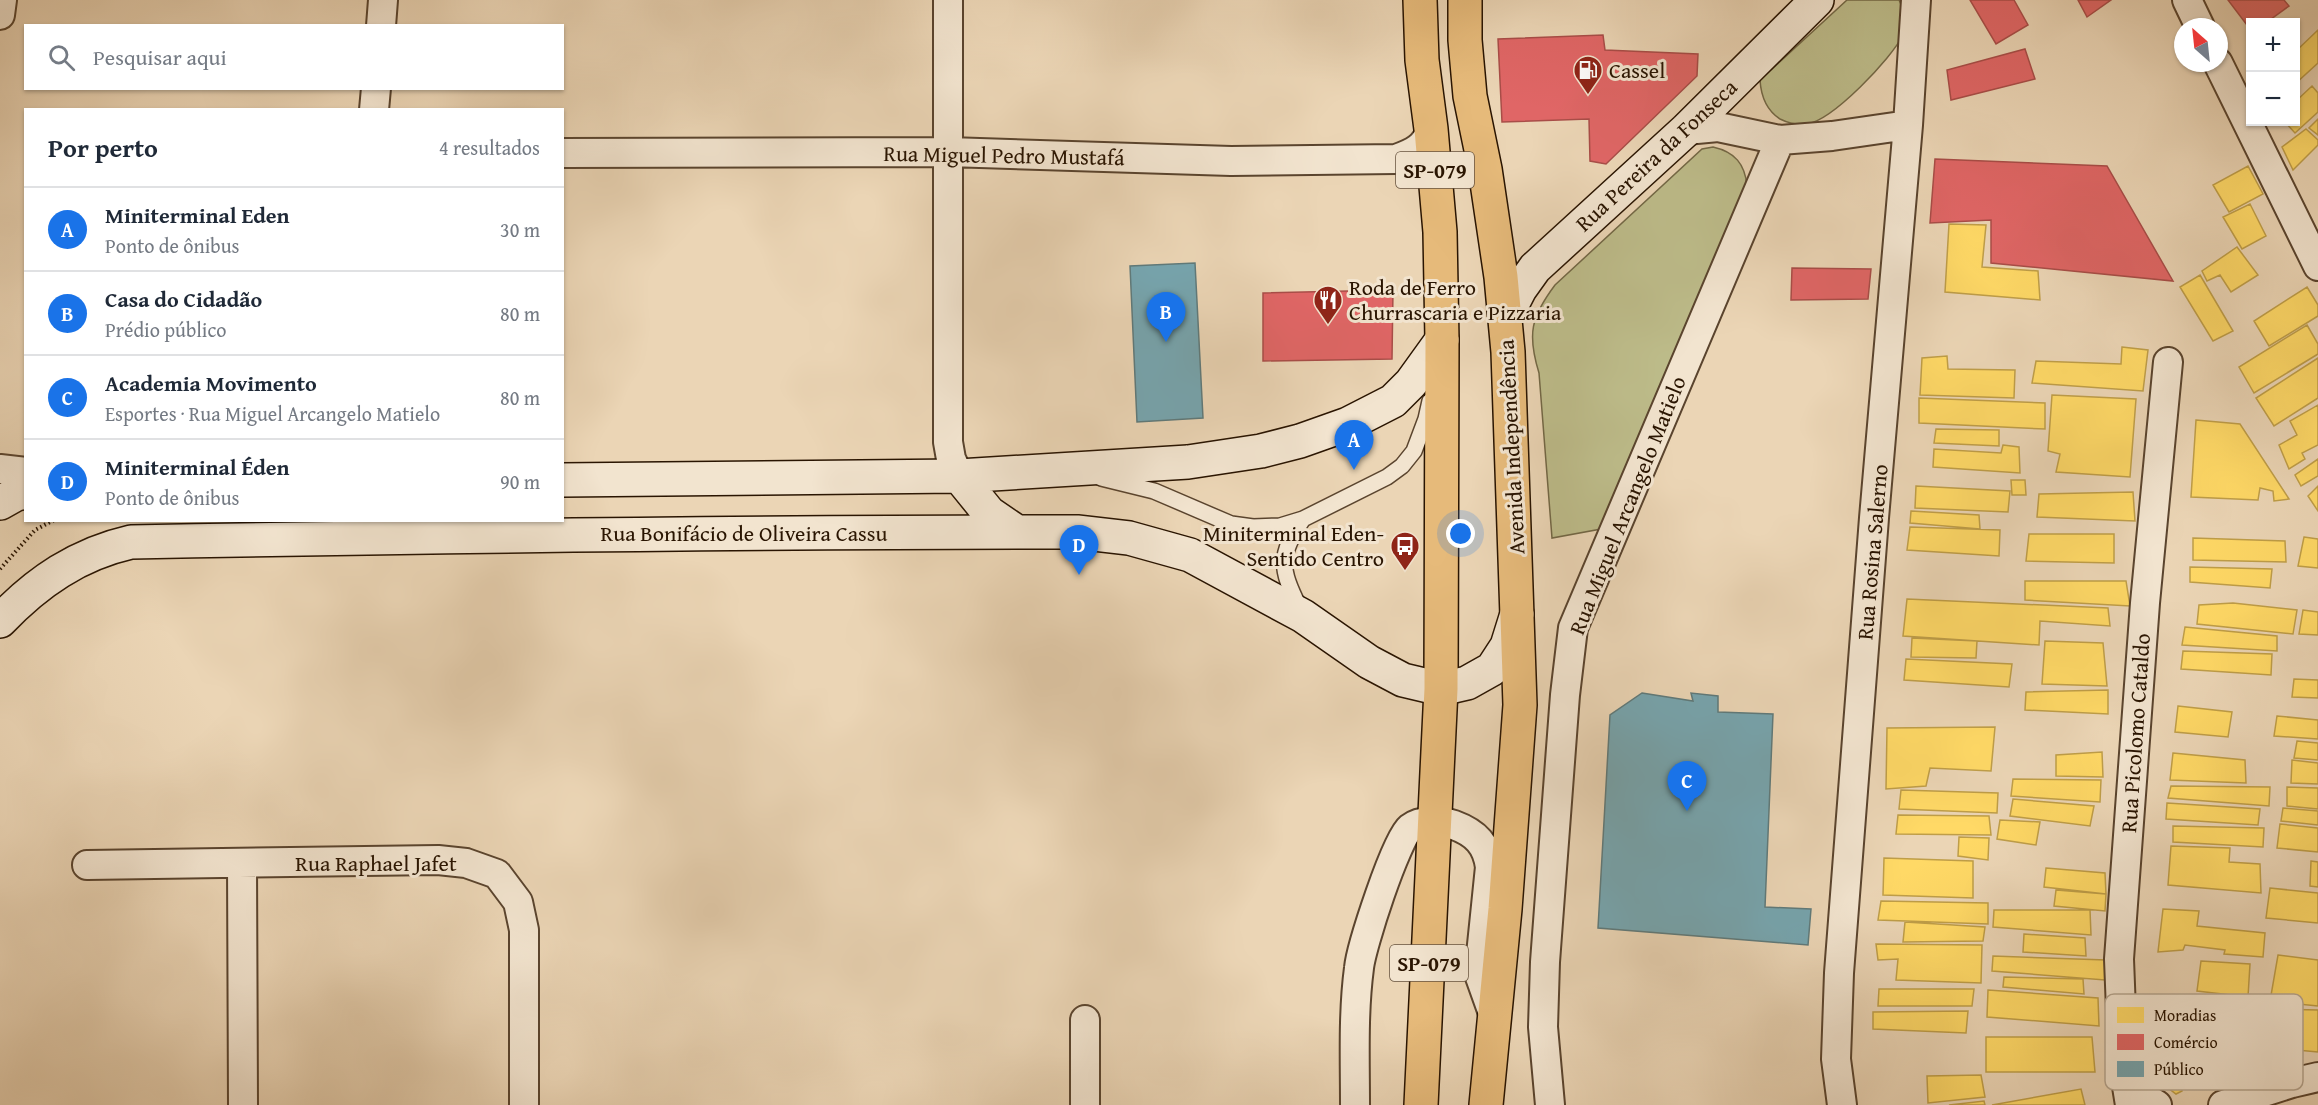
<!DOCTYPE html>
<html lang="pt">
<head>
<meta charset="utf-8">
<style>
  body { margin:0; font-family:"Gentium Book Plus",serif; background:#f6f6f7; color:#1f2937 }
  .controls { position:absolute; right:18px; top:18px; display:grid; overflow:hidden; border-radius:0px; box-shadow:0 2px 4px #0004 }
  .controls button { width:54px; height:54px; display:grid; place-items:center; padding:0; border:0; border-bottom:2px solid #e0e1e3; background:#fff; color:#1f2937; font:30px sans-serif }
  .compass { position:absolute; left:2174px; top:18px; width:54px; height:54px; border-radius:50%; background:#fff; box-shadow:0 2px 4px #0004; rotate:333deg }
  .you { position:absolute; left:1461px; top:534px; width:21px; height:21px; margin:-15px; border:4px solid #fff; border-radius:50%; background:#1a73e8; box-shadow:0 0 0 9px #1a73e833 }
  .badge { display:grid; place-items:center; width:39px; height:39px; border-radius:50%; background:#1a73e8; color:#fff; font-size:20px; font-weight:700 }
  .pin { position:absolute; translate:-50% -50px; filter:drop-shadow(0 2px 3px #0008) }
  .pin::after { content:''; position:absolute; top:32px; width:21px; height:18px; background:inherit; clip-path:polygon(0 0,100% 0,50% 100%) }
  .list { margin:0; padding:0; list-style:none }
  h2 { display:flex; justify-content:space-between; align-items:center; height:78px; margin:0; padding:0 24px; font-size:26px }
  h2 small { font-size:20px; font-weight:400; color:#747a83 }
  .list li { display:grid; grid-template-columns:39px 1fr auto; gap:18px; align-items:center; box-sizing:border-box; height:84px; padding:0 24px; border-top:2px solid #e0e1e3 }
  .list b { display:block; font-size:22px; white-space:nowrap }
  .list p { margin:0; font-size:20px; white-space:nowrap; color:#747a83 }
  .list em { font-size:20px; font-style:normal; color:#747a83 }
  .icon { flex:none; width:33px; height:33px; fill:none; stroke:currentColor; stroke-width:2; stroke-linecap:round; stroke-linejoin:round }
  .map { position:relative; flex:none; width:2318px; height:1105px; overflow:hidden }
  .search { position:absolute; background:#fff; box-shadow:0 2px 4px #0004; left:24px; top:24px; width:540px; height:66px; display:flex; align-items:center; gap:15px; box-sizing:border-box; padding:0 21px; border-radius:0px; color:#747a83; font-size:22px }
  .panel { position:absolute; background:#fff; box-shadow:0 2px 4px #0004; left:24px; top:108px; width:540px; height:414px; border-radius:0px }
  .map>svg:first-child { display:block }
  .green { fill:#bdbc8a; stroke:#736846; stroke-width:1.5 }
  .homes { fill:#ffd966; stroke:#bf9e48; stroke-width:1.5 }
  .shops { fill:#e06666; stroke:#a94d48; stroke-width:1.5 }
  .public { fill:#76a5af; stroke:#5f7a7b; stroke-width:1.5 }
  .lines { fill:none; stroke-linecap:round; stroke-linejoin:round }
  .lane-casing { stroke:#5a442e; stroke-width:18 }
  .street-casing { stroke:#5a442e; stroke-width:32 }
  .secondary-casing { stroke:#291401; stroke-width:36 }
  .primary-casing { stroke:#291401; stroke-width:36 }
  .path { stroke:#291401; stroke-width:4; stroke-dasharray:1.5 3; stroke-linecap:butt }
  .lane { stroke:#f2e4cf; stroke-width:15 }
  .street { stroke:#f2e4cf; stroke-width:28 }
  .secondary { stroke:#f2e4cf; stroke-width:33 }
  .primary { stroke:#e6ba7a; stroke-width:33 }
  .labels { text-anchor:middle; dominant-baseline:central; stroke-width:6; stroke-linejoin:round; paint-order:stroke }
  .shield { fill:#f2e4cf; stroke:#65523f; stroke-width:1.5 }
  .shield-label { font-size:21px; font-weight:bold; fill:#291401 }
  .poi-label { font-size:22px; fill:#291401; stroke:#f2e4cf; text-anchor:start }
  .street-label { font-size:22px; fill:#291401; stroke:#f2e4cf }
  .key { fill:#f2e4cf; stroke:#b6a691; stroke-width:1.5 }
  .key-label { font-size:16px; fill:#291401 }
</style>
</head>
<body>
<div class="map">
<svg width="2318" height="1105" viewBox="0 0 2318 1105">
  <rect width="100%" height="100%" fill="#ebd5b5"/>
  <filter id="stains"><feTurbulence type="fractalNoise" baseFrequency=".00333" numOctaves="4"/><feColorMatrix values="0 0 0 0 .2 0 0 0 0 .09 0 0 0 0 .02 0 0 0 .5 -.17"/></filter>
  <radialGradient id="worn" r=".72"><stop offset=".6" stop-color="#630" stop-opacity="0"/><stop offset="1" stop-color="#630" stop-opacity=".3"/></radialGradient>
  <path class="green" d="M1847,0H1899C1904,9 1908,25 1903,35C1891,59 1833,120 1807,124C1798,125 1788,123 1780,119C1766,110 1761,96 1760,80Z
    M1713,147C1735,152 1745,164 1747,186L1601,529L1552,538L1539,373C1527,334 1531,317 1555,285L1702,149Z"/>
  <path class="homes" d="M2318,30V63L2296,83V51Z
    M2312,86L2318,93V112L2295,133L2285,122H2296V101Z
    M2318,119V135L2309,128Z
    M2306,129L2318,140V145L2293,170L2282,147Z
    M2248,166L2263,194L2229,212L2213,185Z
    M2250,204L2266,236L2242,249L2223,217Z
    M1949,224L1986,225L1982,267L2038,271L2040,300L1945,292Z
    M2237,247L2258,275L2231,292L2220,275L2207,281L2202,271Z
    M2200,275L2233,331L2213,341L2180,287Z
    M2307,287L2318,305V316L2269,346L2254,321Z
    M2307,325L2318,344V354L2254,393L2239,367Z
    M2122,347L2148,350L2143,391L2032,383L2036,361L2121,364Z
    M1947,356L1948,369L2015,370L2014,398L1920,395L1922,358Z
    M2318,358V398L2274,426L2256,398Z
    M2052,395L2136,399L2130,477L2056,472L2060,454L2048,451Z
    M1919,398L2045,403V429L1919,423Z
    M2318,405V445L2302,453L2305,459L2289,469L2279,445L2297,435L2290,421Z
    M2196,420L2240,424L2289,499L2274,501L2273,491L2260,488L2258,500L2191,497Z
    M1936,429L1999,430V446L1934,443Z
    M2003,445L2019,447L2020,473L1933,467L1934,449L2001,453Z
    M2318,459V476L2301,486L2295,475Z
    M2011,480H2025L2026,495H2012Z
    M1916,486L2010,491L2008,512L1915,508Z
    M2318,486V511L2308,496Z
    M2133,492L2135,521L2037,517L2039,494Z
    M1911,511L1979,515L1980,529L1910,523Z
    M1910,527L2000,530L1999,556L1907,550Z
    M2029,534H2114V563L2026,561Z
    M2304,537L2318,539V568L2298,566Z
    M2193,538L2285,541L2286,562L2193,560Z
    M2190,567L2272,569L2270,588L2190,582Z
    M2025,581H2126L2130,606L2025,600Z
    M1907,599L2108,608L2110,626L2040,621L2039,645L1903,636Z
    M2233,603L2297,610L2293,634L2197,624L2199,605Z
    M2303,610L2318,612V635L2299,634Z
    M2185,627L2277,636V651L2182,645Z
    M1912,638L1977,641L1976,658L1911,657Z
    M2045,641L2103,643L2107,686L2042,684Z
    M2183,651L2272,654L2271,675L2181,669Z
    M1906,659L2012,664L2009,687L1904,680Z
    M2294,679L2318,680V698L2292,697Z
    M2108,690V714L2025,710L2026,692Z
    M2178,706L2232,712L2228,737L2175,732Z
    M2277,716L2318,720V739L2274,736Z
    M1995,727L1991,771L1930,768L1926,786L1886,789L1887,728Z
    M2297,741L2318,743V760L2294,758Z
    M2102,752L2103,777L2056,776V755Z
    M2173,753L2245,760L2246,783L2170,780Z
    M2292,760L2318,763V784L2291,783Z
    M2013,779L2101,780L2100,802L2011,796Z
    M2171,786L2270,787L2269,806L2168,798Z
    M2287,787L2318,788V809L2287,806Z
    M1901,790L1998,793L1997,813L1899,809Z
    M2013,799L2094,806L2090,826L2010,816Z
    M2167,803L2260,809L2258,825L2166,819Z
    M2283,808L2318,811V825L2281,821Z
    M1898,815L1989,816L1991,835L1896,834Z
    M2000,820L2040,822L2036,845L1997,839Z
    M2280,824L2318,828V852L2277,848Z
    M2173,826L2264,828L2263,847L2173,842Z
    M1959,837L1989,838L1988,860L1958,856Z
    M2171,846L2230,848L2229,862L2260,864L2261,893L2168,885Z
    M1884,858L1973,861V898L1883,895Z
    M2311,861L2318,862V887L2310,886Z
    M2046,868L2105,873L2106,894L2044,887Z
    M2270,888L2318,893V923L2266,918Z
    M2056,890L2106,894L2105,911L2054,906Z
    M1881,901L1988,903V924L1878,920Z
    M2163,909L2199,911L2197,926L2265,933L2263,957L2224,954L2225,950L2185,945L2183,950L2158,952Z
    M1994,910H2090L2091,935L1993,927Z
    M1905,922L1985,927L1983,941L1903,942Z
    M2024,934L2085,938L2086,956L2023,952Z
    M1876,944L1982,945L1981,983L1896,980L1898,959L1878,960Z
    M2278,955L2318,960V1006L2270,1001Z
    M1993,956L2106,960L2105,980L1992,971Z
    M2201,961L2250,964L2248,997L2197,991Z
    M2004,977L2083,979L2084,994L2003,987Z
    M1879,989H1974L1972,1006H1878Z
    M1988,990L2098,998L2099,1026L1987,1017Z
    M2277,1009L2318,1010V1052L2276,1048Z
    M1968,1011L1966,1033L1873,1029V1012Z
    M2156,1036L2256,1041V1069L2238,1078L2182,1079V1091L2176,1094L2155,1078Z
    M1986,1037H2092L2095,1072H1986Z
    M1981,1075L1985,1097L1928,1103L1927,1076Z
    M2081,1089L2085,1105H1992Z
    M1984,1101L1985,1105H1949Z"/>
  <path class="shops" d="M1970,0H2014L2028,25L1996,44Z
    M2078,0H2111L2087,17Z
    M2228,0H2284L2289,6L2267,22H2250V29Z
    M1603,35L1605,50L1698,54L1697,76L1606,164L1590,161L1589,119L1502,122L1498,39Z
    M2025,49L2035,79L1951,100L1947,70Z
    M1935,159L2107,166L2173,281L1991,263V220L1930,223Z
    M1792,268L1871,269L1868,299L1791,300Z
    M1393,290L1392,359L1263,361V293Z"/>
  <path class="public" d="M1195,263L1203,418L1137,422L1130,266Z
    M1642,693L1693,701L1691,693L1718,696V712L1773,714L1765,907L1811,909L1808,945L1598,928L1610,715Z"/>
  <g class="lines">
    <g class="lane-casing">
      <path id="lane" d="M1101,478L1154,491L1231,524L1253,527L1280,526L1303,519L1387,477L1402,466L1414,451L1426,419L1430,401
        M1299,607C1280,568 1278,556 1303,519"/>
    </g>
    <g class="street-casing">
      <path id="street" d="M948,0V442L951,459L959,476
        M2187,0L2200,27
        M0,15L2,0
        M381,26L383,0
        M2218,63L2318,266
        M374,110L376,88
        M1686,130L1718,127L1780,140L1832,136L1908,125
        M562,153L949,152L1231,161L1396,159C1413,153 1426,147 1431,129
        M0,469L26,472
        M242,863L243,1105
        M87,865L438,860L466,863L497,874L518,902L524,930V1105
        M2126,1079L2137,1093L2157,1105
        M1085,1105V1020
        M1355,1105C1355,1060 1353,1013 1359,968C1361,947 1396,839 1410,828C1421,819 1441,821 1454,825C1476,833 1487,845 1490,867L1479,974L1494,1016
        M1550,1105L1543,1027L1545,962L1565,695L1573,628L1780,140
        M1842,1105L1836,1059L1839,973L1874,518L1908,125L1916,0
        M2130,1105L2123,1062L2119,959L2145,603L2168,362
        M2223,1105L2292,1083L2318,1077"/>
    </g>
    <g class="secondary-casing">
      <path id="secondary" d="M1505,318L1520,289L1535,268L1686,130L1817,0
        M959,476L989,513L1017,532
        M562,480L959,476L1188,462L1261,451L1300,441L1348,424L1393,401L1411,383L1442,340
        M0,503L16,494L26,492
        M0,621C37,582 78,554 131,542C446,536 762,532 1077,532L1129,538L1190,555L1303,616L1369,662L1403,680L1441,689L1467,683L1492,669L1507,646L1517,614"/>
    </g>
    <g class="primary-casing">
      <path id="primary" d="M1420,0L1422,60L1431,129L1440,232L1442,340L1441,689L1421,1105
        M1465,0V40L1470,96L1485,169L1501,277L1508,352L1520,705L1505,909L1486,1105"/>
    </g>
    <path class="path" d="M0,569L35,530L54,520"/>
    <use href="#lane" class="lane"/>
    <use href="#street" class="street"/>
    <use href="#secondary" class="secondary"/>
    <use href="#primary" class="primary"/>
  </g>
  <defs>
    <g id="fuel-pin" transform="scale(1.5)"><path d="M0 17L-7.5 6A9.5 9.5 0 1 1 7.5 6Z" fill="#8f2418" stroke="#f2e4cf"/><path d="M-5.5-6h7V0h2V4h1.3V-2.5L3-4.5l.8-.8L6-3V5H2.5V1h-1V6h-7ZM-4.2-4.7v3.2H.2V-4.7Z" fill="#fff"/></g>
    <g id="restaurant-pin" transform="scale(1.5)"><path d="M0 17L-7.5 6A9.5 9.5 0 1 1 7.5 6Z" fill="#8f2418" stroke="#f2e4cf"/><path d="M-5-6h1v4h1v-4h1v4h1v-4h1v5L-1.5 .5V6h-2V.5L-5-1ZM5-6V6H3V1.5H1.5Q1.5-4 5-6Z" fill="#fff"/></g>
    <g id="bus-pin" transform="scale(1.5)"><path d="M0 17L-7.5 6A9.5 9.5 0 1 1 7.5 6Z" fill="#8f2418" stroke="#f2e4cf"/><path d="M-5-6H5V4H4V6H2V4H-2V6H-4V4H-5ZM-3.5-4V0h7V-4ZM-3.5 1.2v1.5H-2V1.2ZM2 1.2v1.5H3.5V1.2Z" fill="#fff"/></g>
  </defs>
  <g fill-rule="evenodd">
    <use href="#fuel-pin" x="1588" y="70"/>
    <use href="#restaurant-pin" x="1328" y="300"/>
    <use href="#bus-pin" x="1405" y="546"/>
  </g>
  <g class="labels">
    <g class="shield">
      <rect x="1396" y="152" width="78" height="36" rx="4.5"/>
      <rect x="1390" y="945" width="78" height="36" rx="4.5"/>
    </g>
    <g class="shield-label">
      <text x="1435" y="170">SP-079</text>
      <text x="1429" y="963">SP-079</text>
    </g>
    <g class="poi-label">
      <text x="1609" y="70">Cassel</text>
      <text x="1349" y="287">Roda de Ferro<tspan x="1349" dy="25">Churrascaria e Pizzaria</tspan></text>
      <text x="1384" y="533" text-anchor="end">Miniterminal Eden-<tspan x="1384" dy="25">Sentido Centro</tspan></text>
    </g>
    <g class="street-label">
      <text transform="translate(1004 155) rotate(1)">Rua Miguel Pedro Mustafá</text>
      <text transform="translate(1656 155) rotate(-43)">Rua Pereira da Fonseca</text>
      <text transform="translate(1511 447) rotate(-93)">Avenida Independência</text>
      <text transform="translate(1627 505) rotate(-68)">Rua Miguel Arcangelo Matielo</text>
      <text x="744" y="533">Rua Bonifácio de Oliveira Cassu</text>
      <text transform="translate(1872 552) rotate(-85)">Rua Rosina Salerno</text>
      <text transform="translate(2135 733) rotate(-86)">Rua Picolomo Cataldo</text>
      <text x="376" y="863">Rua Raphael Jafet</text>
    </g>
  </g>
  <rect x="2105" y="994" width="198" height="96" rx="9" class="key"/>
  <rect x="2117" y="1007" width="27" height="16" fill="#ffd966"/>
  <rect x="2117" y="1034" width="27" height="16" fill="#e06666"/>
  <rect x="2117" y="1061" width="27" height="16" fill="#76a5af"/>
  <g class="key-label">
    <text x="2154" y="1021">Moradias</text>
    <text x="2154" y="1048">Comércio</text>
    <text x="2154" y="1075">Público</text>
  </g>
  <rect width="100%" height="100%" filter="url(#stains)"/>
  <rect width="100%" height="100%" fill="url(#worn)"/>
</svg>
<div class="controls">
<button>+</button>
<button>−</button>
</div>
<svg class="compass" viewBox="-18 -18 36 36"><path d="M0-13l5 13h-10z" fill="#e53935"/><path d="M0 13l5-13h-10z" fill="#747a83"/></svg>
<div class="you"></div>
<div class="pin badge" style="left:1354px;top:470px">A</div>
<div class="pin badge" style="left:1166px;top:342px">B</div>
<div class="pin badge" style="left:1687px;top:811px">C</div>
<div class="pin badge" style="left:1079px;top:575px">D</div>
<div class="search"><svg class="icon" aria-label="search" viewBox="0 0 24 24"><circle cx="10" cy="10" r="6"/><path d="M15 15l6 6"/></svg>Pesquisar aqui</div>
<section class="panel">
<h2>Por perto<small>4 resultados</small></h2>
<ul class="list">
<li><span class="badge">A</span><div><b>Miniterminal Eden</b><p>Ponto de ônibus</p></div><em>30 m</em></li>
<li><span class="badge">B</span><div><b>Casa do Cidadão</b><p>Prédio público</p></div><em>80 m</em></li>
<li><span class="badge">C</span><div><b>Academia Movimento</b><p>Esportes · Rua Miguel Arcangelo Matielo</p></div><em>80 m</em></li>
<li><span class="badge">D</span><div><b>Miniterminal Éden</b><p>Ponto de ônibus</p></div><em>90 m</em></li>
</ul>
</section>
</div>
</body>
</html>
